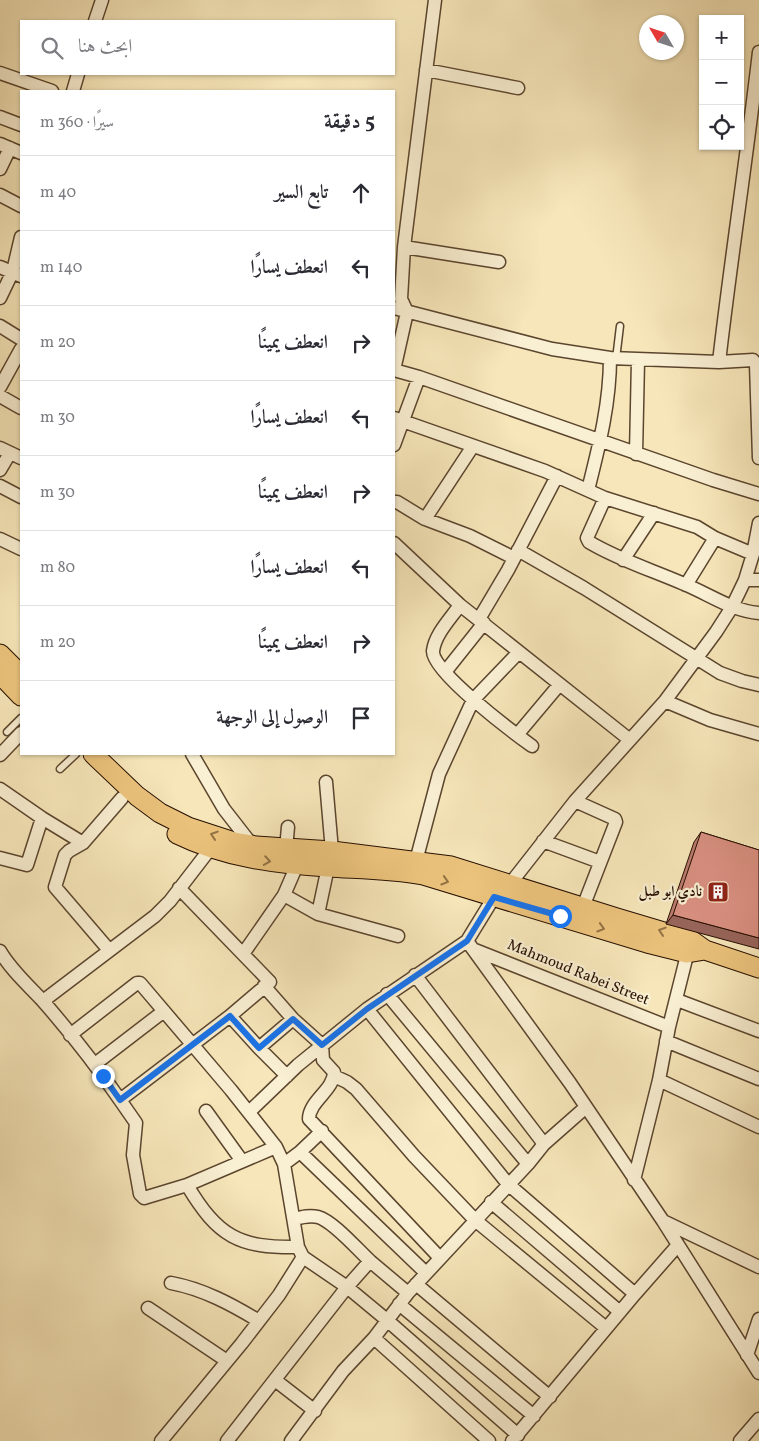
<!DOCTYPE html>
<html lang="ar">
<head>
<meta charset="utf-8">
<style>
  body { margin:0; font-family:Vollkorn,Amiri,serif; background:#f7f7f7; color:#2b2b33; direction:rtl }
  .controls { position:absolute; right:15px; top:15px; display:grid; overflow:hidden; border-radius:0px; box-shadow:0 1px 4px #0004 }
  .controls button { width:45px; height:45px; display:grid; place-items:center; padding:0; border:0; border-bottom:1px solid #e1e1e2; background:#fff; color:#2b2b33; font:25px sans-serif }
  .compass { position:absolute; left:639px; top:15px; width:45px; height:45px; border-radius:50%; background:#fff; box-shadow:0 1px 4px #0004; rotate:309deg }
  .stop { position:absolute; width:15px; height:15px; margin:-11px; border:4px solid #1a73e8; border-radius:50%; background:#fff }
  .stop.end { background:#1a73e8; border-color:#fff; box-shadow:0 1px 5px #0008 }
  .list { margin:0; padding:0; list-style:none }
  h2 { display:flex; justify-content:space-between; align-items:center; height:65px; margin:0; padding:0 20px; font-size:21px }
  h2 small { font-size:16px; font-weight:400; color:#7c7c81 }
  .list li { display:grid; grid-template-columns:32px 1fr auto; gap:15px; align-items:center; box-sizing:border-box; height:75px; padding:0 20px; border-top:1px solid #e1e1e2 }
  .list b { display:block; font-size:19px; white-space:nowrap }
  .list em { font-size:16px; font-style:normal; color:#7c7c81 }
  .icon { flex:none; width:28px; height:28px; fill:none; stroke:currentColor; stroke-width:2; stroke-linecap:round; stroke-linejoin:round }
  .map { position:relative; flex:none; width:759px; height:1441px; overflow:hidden; direction:ltr }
  .search { position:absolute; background:#fff; box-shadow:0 1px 4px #0004; left:20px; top:20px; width:375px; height:55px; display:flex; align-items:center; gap:12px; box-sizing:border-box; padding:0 18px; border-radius:0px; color:#7c7c81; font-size:19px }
  .panel { position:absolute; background:#fff; box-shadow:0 1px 4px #0004; left:20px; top:90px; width:375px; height:665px; border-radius:0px; direction:rtl }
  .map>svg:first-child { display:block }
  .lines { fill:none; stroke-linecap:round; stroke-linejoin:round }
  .lane-casing { stroke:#5b452e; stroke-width:9 }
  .street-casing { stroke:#5b452e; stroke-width:15 }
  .primary-casing { stroke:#270f00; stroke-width:21 }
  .lane { stroke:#f9efd2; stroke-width:6 }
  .street { stroke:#f9efd2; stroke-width:12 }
  .primary { stroke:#ebc37c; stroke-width:19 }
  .wall { fill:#ba7b6e; stroke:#270f00 }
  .shaded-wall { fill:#97645a; stroke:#270f00 }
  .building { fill:#d88f80; stroke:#270f00 }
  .oneway { stroke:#937244 }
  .route { stroke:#1a73e8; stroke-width:6 }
  .labels { text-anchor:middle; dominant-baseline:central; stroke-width:4.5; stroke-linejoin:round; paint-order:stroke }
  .poi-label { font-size:15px; font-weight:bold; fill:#270f00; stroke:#f9efd2; text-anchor:end }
  .street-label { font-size:15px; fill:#270f00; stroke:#f9efd2 }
</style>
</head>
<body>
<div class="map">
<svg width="759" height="1441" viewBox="0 0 759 1441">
  <rect width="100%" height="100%" fill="#f6e6b9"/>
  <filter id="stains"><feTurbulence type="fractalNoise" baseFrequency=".004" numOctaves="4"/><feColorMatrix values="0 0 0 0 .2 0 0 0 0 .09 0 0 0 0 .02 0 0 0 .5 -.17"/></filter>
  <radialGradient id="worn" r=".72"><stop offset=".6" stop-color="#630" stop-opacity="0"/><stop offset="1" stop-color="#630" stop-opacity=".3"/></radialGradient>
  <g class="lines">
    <g class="lane-casing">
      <path id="lane" d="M616,359L620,326
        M7,732L21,718
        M60,769L76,754"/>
    </g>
    <g class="street-casing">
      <path id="street" d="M95,21L102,0
        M426,70L518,88
        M0,73L52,91
        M73,91L78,74
        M0,117L21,125
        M0,144L21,153
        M0,169L10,148
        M0,195L21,206
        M404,247L499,262
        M0,267L21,276
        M0,298L13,271L21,237
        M394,308L552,349L610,358C610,404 599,446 588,490
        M0,326L21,339
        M610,358L719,362L753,360L756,364L759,458
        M719,362C731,258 747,156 759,52
        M394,370L419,377L713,480L759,494
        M394,370L407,312L401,299L404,247L435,0
        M0,387L21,349
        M0,396L21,408
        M394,418L545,471L605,498L697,527L715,538L753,554
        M394,445L419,377
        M0,448L21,458
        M636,454L638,360
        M0,470L10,453
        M0,486L21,497
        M605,498L587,538L589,542C619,560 652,570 684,584C709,594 732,611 759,613
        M394,502H397L425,519L470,536L514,558
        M425,519L473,446
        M0,539L21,549
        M394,543L460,605L630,740
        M518,550L584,588L720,673L742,681L759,685
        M623,560L654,513
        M745,580H759
        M686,585L715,538
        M460,605C451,618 435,634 433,651C431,671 514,733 532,746
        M479,619L508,570L557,476
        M445,672L484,623
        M665,701L710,720L759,734
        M517,735L559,685
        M192,754L224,809L252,845
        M0,755L21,733
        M326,782L332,851
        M0,789L42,818L83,843
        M575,801L615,819L616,822L583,907
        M543,841L600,862
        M286,849L288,827
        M0,858L27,865L42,818
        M416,861L439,774L473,700L519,652
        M510,884L575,801L665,701L716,632L732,607L745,580L753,554L759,523
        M284,895L318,914L398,936
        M318,914L328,867
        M467,941L570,1083L663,1221L759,1373
        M109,950L55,887L65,855L69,851L83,843L122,798
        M475,950L669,1027
        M0,951C11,970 27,984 42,1000C70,1032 96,1065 120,1100L230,1016L270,982L179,888
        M243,954L284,895L297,865
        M415,975L544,1144
        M264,986L293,1019L322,1045L323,1060L334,1072C334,1090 309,1101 309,1119L440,1258
        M387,994L528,1164
        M677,1000L759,1031
        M43,1001L155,916L170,901L210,849
        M367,1009L508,1184L635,1294L512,1441
        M230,1016L259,1048L293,1019
        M70,1035L137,983H140L231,1090L276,1147L284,1164L298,1247L303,1257L347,1287L388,1321L518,1435
        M666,1041L759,1079
        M259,1048L287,1076
        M95,1064L164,1011
        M334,1076L347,1082L356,1089L414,1156L475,1220L606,1328
        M659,1080L759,1127
        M120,1100L136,1123L133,1155L140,1194L144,1198L187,1185L276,1147
        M206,1111L242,1161
        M249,1112L298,1065L367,1009L467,941L494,897
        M300,1152L322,1131
        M284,1164L300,1152L426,1273
        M634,1180L659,1080L669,1027L689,947
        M187,1185C218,1237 239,1248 298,1247
        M491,1202L620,1312
        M294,1219C302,1217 310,1215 318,1217C333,1221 358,1250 370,1261
        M663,1221L759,1267
        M171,1283C203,1289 231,1304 259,1321
        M416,1284L550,1397
        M635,1294L678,1245
        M399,1304L534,1416
        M148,1308L227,1361
        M374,1338L489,1441
        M747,1355L759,1319
        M275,1380L315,1411
        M161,1441L242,1343L279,1295L303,1257
        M227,1441L347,1287L370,1261L408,1293
        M291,1441L343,1371L374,1338L408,1293L528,1164L544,1144L586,1107
        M740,1441L759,1419"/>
    </g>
    <g class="primary-casing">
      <path id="primary" d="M0,654L21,675
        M0,674L21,696
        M93,754L137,796L160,813L188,827L234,842L256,846L332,851L451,866L617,918L691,940L705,950L759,968
        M177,834C224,857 276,864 328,867C360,869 391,869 423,875L647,943L687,953L705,950"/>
    </g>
    <use href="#lane" class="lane"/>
    <use href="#street" class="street"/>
    <use href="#primary" class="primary"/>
  </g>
  <path class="wall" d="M701,832L759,850L666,924L694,842Z"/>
  <path class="shaded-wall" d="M673,915L759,938V949L666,924Z"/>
  <path class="building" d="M701,832L759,850V938L673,915Z"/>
  <defs><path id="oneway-chevron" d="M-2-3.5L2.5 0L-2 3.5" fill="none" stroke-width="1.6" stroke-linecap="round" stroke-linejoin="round" transform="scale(1.25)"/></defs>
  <g class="oneway">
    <use href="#oneway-chevron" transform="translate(214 835) rotate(-162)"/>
    <use href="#oneway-chevron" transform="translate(267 861) rotate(9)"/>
    <use href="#oneway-chevron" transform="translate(445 881) rotate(17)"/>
    <use href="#oneway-chevron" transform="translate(601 928) rotate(17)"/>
    <use href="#oneway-chevron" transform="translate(662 931) rotate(-162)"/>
  </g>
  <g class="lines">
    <path class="route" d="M103,1076L120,1100L230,1016L259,1048L293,1019L322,1045L367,1009L467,941L494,897L560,916"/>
  </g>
  <defs>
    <g id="building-square" transform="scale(1.125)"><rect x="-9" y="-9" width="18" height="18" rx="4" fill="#8f2418" stroke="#f9efd2"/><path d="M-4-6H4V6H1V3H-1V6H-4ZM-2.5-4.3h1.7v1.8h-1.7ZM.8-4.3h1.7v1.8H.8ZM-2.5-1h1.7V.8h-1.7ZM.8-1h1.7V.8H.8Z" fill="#fff"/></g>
  </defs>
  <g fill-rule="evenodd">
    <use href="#building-square" x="718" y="892"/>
  </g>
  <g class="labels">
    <g class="poi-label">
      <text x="702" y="892">نادي ابو طبل</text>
    </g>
    <g class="street-label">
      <text transform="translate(578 973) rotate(22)">Mahmoud Rabei Street</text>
    </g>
  </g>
  <rect width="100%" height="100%" filter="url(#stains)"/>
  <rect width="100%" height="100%" fill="url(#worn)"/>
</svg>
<div class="controls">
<button>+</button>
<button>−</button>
<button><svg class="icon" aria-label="locate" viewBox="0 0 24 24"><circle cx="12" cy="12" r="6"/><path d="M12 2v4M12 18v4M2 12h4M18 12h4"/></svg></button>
</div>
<svg class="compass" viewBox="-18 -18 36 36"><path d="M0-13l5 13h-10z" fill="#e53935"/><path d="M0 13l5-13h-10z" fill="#7c7c81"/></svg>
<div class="stop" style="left:560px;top:916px"></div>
<div class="stop end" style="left:103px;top:1076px"></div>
<div class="search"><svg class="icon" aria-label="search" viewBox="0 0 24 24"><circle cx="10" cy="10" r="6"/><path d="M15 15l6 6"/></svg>ابحث هنا</div>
<section class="panel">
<h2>5 دقيقة<small>سيرًا · 360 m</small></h2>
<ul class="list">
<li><svg class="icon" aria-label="ahead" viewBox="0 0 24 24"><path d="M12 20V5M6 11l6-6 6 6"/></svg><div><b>تابع السير</b></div><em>40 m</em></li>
<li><svg class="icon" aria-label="left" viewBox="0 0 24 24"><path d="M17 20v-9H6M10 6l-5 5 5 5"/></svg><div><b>انعطف يسارًا</b></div><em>140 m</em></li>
<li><svg class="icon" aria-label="right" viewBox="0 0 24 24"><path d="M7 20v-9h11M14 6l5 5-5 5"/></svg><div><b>انعطف يمينًا</b></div><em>20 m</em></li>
<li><svg class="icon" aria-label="left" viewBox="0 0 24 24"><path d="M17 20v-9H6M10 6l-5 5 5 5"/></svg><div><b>انعطف يسارًا</b></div><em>30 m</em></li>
<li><svg class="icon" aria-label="right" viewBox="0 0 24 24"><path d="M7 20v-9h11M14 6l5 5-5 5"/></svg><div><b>انعطف يمينًا</b></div><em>30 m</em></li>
<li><svg class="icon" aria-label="left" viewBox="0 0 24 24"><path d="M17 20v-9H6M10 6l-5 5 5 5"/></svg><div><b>انعطف يسارًا</b></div><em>80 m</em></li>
<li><svg class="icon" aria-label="right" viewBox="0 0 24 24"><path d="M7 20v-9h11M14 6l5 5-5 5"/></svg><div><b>انعطف يمينًا</b></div><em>20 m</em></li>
<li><svg class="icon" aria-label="arrive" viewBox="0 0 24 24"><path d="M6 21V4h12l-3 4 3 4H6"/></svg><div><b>الوصول إلى الوجهة</b></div></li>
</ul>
</section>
</div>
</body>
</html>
